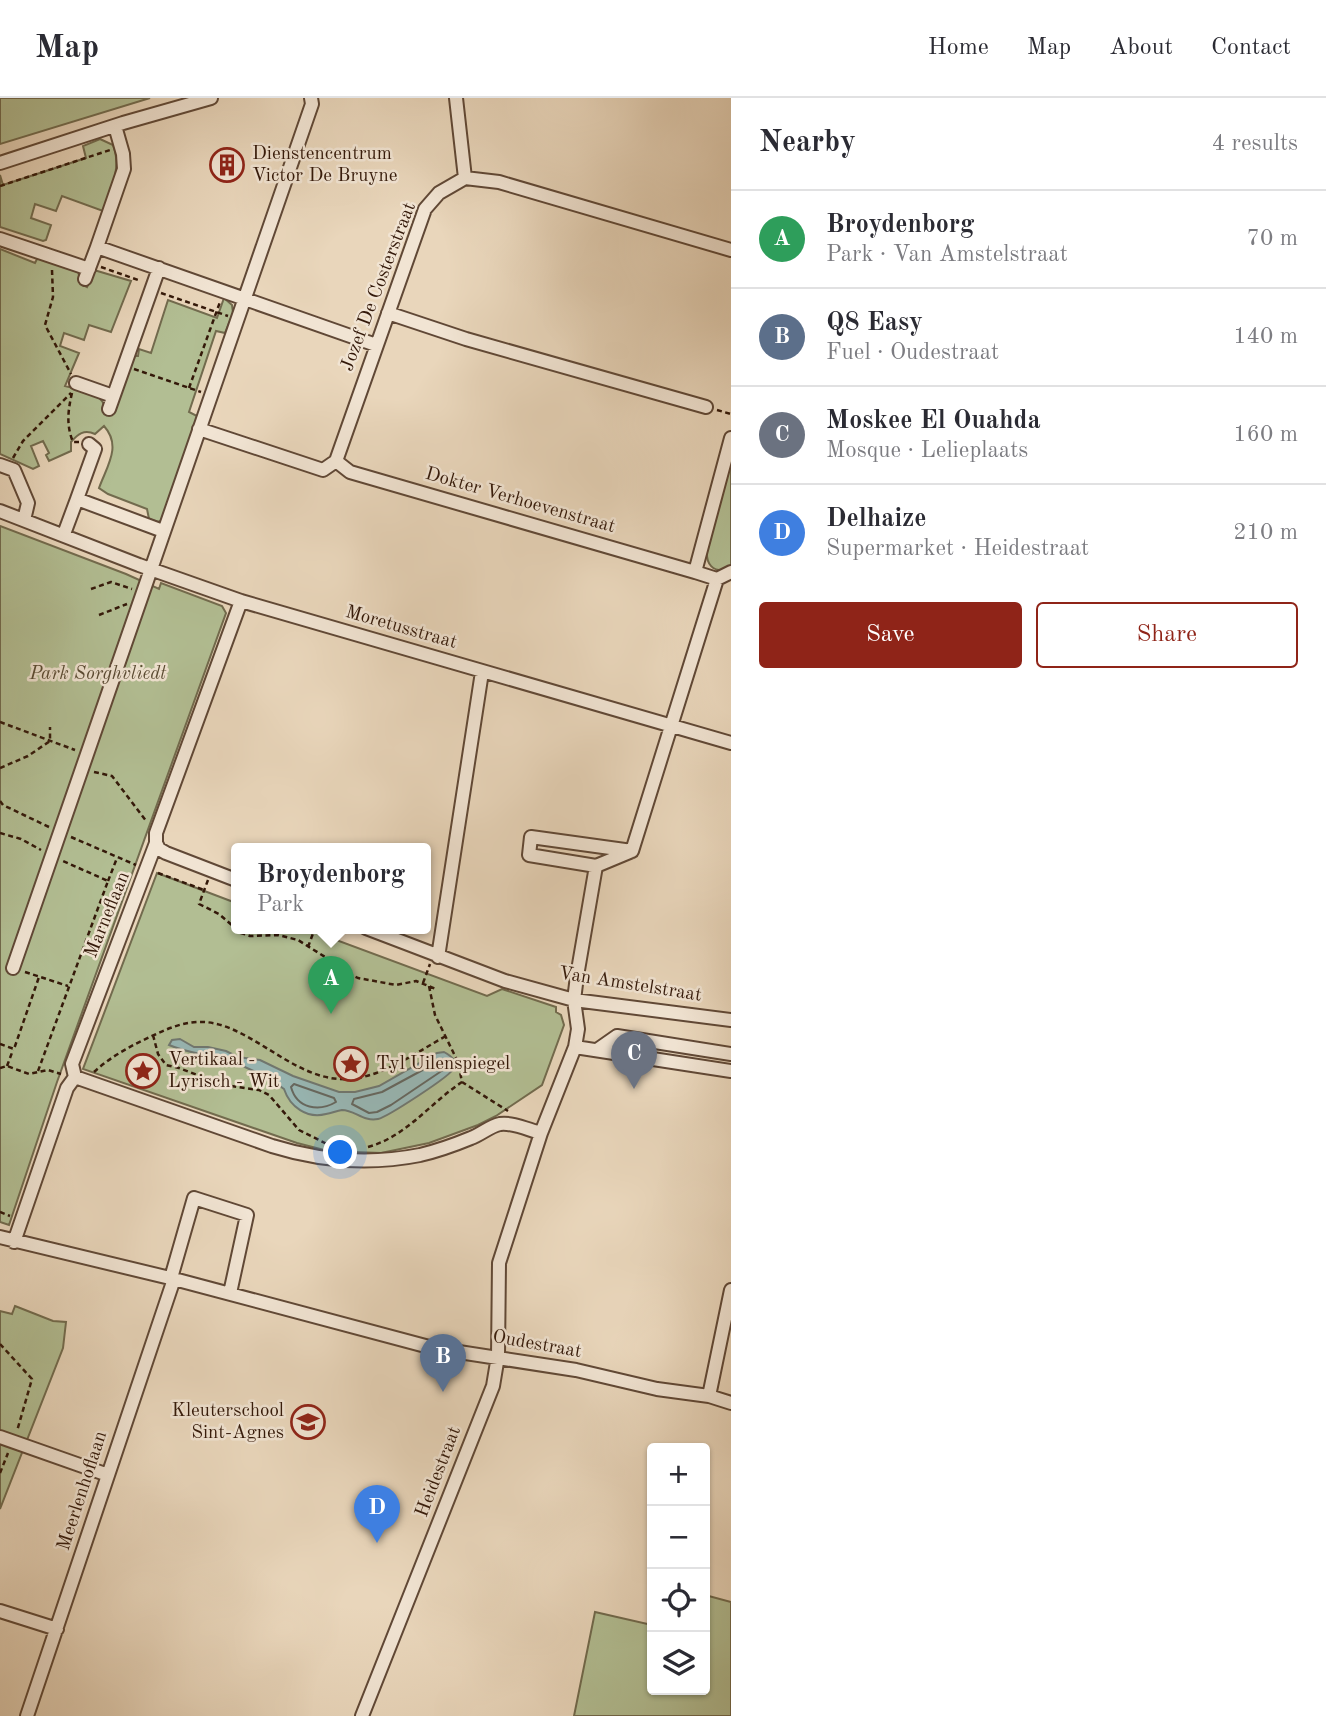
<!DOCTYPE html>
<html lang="en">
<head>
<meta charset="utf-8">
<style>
  body { margin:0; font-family:"Old Standard TT",serif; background:#f2f2f3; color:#2b2b33 }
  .controls { position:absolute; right:21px; bottom:21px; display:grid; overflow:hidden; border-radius:7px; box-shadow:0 2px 5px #0004 }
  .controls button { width:63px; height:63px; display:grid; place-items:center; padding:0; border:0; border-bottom:2px solid #e1e1e2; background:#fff; color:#2b2b33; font:35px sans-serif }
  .you { position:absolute; left:341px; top:1055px; width:24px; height:24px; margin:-18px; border:5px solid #fff; border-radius:50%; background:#1a73e8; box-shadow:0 0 0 10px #1a73e833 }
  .badge { display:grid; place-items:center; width:46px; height:46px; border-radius:50%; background:#8f2418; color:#fff; font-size:23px; font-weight:700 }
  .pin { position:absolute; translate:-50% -58px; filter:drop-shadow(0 2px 4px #0008) }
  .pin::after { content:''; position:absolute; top:37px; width:24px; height:21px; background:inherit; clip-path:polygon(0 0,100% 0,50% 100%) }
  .popup { position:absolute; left:231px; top:745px; width:200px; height:91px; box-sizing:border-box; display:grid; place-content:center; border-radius:7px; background:#fff; filter:drop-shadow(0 2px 5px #0005); font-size:23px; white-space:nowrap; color:#7c7c81 }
  .popup b { font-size:26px; color:#2b2b33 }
  .popup::after { content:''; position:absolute; left:50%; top:100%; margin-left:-14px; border:14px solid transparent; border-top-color:#fff }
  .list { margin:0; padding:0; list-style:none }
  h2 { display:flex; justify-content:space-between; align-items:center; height:91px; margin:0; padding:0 28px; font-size:30px }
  h2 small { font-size:23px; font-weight:400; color:#7c7c81 }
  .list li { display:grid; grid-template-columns:46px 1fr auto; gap:21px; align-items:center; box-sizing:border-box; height:98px; padding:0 28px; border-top:2px solid #e1e1e2 }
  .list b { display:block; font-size:26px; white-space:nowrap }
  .list p { margin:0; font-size:23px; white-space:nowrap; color:#7c7c81 }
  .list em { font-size:23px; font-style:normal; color:#7c7c81 }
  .actions { display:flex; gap:14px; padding:21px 28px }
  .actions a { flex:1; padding:16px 0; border:2px solid #8f2418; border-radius:7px; text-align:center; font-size:24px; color:#8f2418 }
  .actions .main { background:#8f2418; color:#fff }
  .icon { flex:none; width:38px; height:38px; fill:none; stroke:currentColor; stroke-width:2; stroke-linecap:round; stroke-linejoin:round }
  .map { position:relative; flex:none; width:731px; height:1618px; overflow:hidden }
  header { display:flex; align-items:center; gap:42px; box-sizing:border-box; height:98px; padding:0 35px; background:#fff; border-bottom:2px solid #e1e1e2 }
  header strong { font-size:33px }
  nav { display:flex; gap:38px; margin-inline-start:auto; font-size:24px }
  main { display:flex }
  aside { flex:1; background:#fff }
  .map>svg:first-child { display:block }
  .green { fill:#b2be93; stroke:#726b4e; stroke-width:2 }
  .water { fill:#98b8b6; stroke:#707871; stroke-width:2 }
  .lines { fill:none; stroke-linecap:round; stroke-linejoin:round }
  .shore { stroke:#666860; stroke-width:2 }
  .minor-casing { stroke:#604836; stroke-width:16 }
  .path { stroke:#331809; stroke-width:2.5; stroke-dasharray:5 3.5; stroke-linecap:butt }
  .minor { stroke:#f1e4d3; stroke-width:12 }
  .labels { text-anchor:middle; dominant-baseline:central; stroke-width:5; stroke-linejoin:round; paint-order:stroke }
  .poi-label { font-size:19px; fill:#331809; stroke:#f1e4d3; text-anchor:start }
  .street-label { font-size:19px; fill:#331809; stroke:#f1e4d3 }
  .park-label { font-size:19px; font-style:italic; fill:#594a32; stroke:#f1e4d3 }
</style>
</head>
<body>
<header>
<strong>Map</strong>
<nav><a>Home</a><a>Map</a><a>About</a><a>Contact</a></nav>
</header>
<main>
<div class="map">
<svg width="731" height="1618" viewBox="0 0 731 1618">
  <rect width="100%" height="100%" fill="#e9d6bb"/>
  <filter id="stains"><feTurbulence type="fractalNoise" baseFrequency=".00286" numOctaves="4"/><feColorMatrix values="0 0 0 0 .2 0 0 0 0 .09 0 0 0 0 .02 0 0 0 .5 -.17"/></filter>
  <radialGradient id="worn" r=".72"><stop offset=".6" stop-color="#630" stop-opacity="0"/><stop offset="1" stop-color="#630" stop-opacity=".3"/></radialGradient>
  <path class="green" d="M0,0H150L0,46Z
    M100,41L113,47C122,70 111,91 103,113L62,98L56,113L35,106L31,120L51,127L46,142L43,143L0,129V77L3,87L86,60L83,48Z
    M0,151L35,165L38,159L78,173L81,186L87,189L94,172L131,183L111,234L89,227L84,242L64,235L60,248L79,255L65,288C79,292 107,295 105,314L113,316L134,258H138L139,251L151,255L168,202L217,220L224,200L232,207L233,215L225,235L216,233L189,314L197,318L199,322L163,422L158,424L149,421L147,411L108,396L99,390C107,368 122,348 104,328L95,336C84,331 78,336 71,344V353L49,363L46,357L49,355L43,343L31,348L39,368L33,371L0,356Z
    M731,364V471C712,476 705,466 707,448Z
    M0,428L126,476L159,491L161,485L222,508L226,515L57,984L9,1127L0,1124Z
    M157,775L236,805V830H304L487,898L502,891L556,909V914L561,917L564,927L542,987L496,1018L478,1027L429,1045L381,1055L328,1053L297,1045L83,971Z
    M15,1208L53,1223L66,1224L63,1250L0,1411V1213L12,1216Z
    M705,1497L731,1504V1618H574L595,1514L652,1527V1592H705Z"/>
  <path class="water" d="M180,941L194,949H208L226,953L238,959L260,962L293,978L339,994H355L379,988L437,955L444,954C451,958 457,962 454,970C451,978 387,1019 378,1021C363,1024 355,1012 342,1012C336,1013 332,1015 326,1016C307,1021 290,1009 284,991C268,979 238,964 218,960C202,956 185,954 169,947L172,942Z"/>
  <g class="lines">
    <path class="shore" d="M443,961L447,965L446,970L391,1007L377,1014L369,1015L352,1006L354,1001L382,994Z
      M294,986L334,1000L336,1004C319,1014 297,1011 291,989Z"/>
    <g class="minor-casing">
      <path id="minor" d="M115,28L123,56L124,71L97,149L376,247
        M0,65L123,25L211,0
        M465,80L499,84L731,152
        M0,141L89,171
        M85,181L97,149
        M388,215L466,241L706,309
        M76,285L113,298
        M109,311L159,170
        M199,331L323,372L336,363
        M731,340L695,474L717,481L731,474
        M336,363L425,111L439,95L465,80L456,0
        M336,363L350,374L695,474
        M0,367L14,372L28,405L24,422
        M77,401L95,351L89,346
        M0,413L139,467L241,503L731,645
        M64,436L77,401L163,433
        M156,745L159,751L166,755L236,782
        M596,768L529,757L531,739L632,753
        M366,830L505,883L574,902L731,922
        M438,859L482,574
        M13,870L312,6L311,0
        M575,949L731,973
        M597,952L617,938L731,956
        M75,979L272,1048C320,1063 370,1067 420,1057C437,1053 454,1047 471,1040C480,1037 490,1028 500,1026C512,1024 529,1032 541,1035
        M0,1139L174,1181L433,1250L576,1272L657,1291L709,1298L731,1305
        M14,1144L67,990L75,979L72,966L156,745V735L241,503
        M171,1180L194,1100L247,1117L230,1195
        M709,1298L731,1192
        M0,1339L108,1377
        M0,1513L57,1531
        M27,1618L174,1181
        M362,1618L493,1288L498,1258L499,1165L541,1035L575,949L578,931L574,902L577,878L596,768L632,753L717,481"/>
    </g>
    <path class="path" d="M0,88L110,52
      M101,169L141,183
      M52,172L53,199L45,227L71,276
      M161,195L228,218
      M134,271L201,294
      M189,290L220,204
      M72,295C68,312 66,327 73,344H79
      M717,312L731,316
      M13,360L23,343L71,295
      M91,491L111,484L132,491
      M99,517L127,506
      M0,624L75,652
      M0,670L28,658L50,643V629
      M94,674L112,678L147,724
      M0,703L3,707L49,729
      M0,735L21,741L41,752
      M71,739L136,767
      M158,775L204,792
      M208,782L199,806L219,816L241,835L250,838L278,837L298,842L330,862L336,869L358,880L396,887L416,883L436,891
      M108,783L117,760
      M308,849L315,830
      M25,874L68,888
      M423,885L430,866
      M429,888L435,917L458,964L462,984L508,1013
      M153,937L158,956L166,967L179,970L224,987L259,992L269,997L299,1032L327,1046
      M0,946L14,951L39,879
      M7,968L13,952
      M0,970L7,968L29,976L48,972L61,976
      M38,973L108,783L63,763
      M94,974C110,959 132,947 152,938C167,931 180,925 197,924C245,921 288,978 339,981C376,984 415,955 446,938
      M368,1049C407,1038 429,1006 462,984
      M0,1114L10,1118
      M0,1246L32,1281L17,1333
      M0,1375L8,1355"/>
    <use href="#minor" class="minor"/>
  </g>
  <defs>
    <g id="building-ring" transform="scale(1.75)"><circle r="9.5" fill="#f1e4d3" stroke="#8f2418" stroke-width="1.5"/><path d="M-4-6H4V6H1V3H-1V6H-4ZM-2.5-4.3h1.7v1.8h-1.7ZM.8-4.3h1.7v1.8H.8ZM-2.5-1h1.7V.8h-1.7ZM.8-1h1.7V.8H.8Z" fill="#8f2418"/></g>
    <g id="sight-ring" transform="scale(1.75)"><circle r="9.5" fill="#f1e4d3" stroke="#8f2418" stroke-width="1.5"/><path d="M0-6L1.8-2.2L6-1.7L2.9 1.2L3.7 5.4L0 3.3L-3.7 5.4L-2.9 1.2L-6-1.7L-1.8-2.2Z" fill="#8f2418"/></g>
    <g id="school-ring" transform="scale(1.75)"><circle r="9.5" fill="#f1e4d3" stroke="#8f2418" stroke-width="1.5"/><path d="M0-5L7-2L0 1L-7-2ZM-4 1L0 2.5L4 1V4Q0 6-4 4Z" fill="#8f2418"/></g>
  </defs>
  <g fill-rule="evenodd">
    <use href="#building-ring" x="227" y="67"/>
    <use href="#sight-ring" x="351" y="966"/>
    <use href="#sight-ring" x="143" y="973"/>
    <use href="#school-ring" x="308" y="1324"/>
  </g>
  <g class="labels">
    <g class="poi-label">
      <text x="252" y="56">Dienstencentrum<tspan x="252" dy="22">Victor De Bruyne</tspan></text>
      <text x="168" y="962">Vertikaal -<tspan x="168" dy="22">Lyrisch - Wit</tspan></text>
      <text x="376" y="966">Tyl Uilenspiegel</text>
      <text x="284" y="1313" text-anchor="end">Kleuterschool<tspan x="284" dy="22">Sint-Agnes</tspan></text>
    </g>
    <g class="street-label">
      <text transform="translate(379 189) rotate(-69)">Jozef De Costerstraat</text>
      <text transform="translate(520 403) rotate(16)">Dokter Verhoevenstraat</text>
      <text transform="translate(401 530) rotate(16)">Moretusstraat</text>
      <text transform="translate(108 817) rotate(-68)">Marneflaan</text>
      <text transform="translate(630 887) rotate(9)">Van Amstelstraat</text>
      <text transform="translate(537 1247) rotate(10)">Oudestraat</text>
      <text transform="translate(439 1374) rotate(-69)">Heidestraat</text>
      <text transform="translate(83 1393) rotate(-72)">Meerlenhoflaan</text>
    </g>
    <g class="park-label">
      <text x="98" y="576">Park Sorghvliedt</text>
    </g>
  </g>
  <rect width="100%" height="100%" filter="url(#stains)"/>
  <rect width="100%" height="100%" fill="url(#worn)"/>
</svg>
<div class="controls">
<button>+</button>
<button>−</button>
<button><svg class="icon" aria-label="locate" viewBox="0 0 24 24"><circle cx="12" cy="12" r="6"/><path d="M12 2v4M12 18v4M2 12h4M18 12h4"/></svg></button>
<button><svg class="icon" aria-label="layers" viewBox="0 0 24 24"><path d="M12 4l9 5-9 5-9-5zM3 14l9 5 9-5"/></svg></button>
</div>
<div class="you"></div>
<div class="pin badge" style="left:331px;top:916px;background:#2e9e5b">A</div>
<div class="popup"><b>Broydenborg</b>Park</div>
<div class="pin badge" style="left:443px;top:1294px;background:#5c6f8a">B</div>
<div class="pin badge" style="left:634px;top:991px;background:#6b7280">C</div>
<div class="pin badge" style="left:377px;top:1445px;background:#3f7fe0">D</div>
</div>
<aside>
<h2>Nearby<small>4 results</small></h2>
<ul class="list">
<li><span class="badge" style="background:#2e9e5b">A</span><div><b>Broydenborg</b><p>Park · Van Amstelstraat</p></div><em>70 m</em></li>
<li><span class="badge" style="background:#5c6f8a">B</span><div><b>Q8 Easy</b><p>Fuel · Oudestraat</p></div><em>140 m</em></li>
<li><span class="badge" style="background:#6b7280">C</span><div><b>Moskee El Ouahda</b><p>Mosque · Lelieplaats</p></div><em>160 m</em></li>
<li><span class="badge" style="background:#3f7fe0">D</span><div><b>Delhaize</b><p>Supermarket · Heidestraat</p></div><em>210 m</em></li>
</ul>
<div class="actions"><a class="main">Save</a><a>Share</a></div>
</aside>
</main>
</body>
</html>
